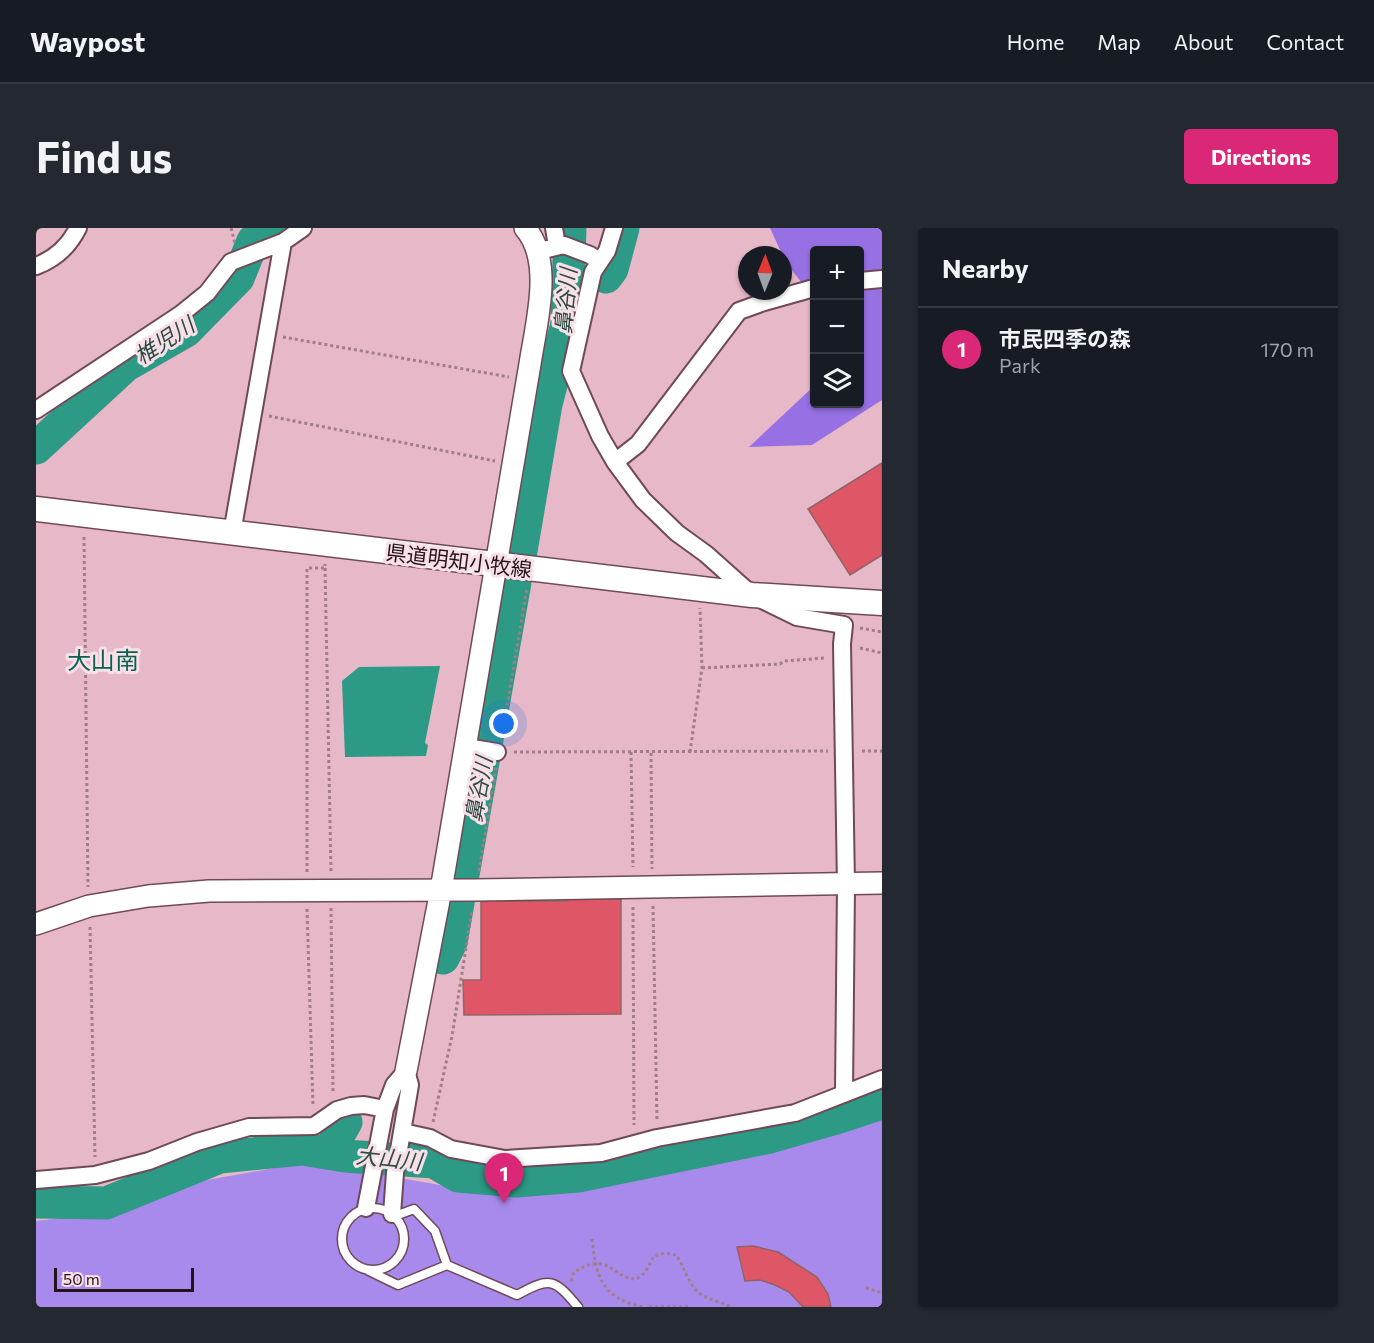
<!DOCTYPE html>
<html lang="en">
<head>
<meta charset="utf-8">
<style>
  body { margin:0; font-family:Commissioner,"Noto Sans JP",sans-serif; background:#242831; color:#f1f3f6 }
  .controls { position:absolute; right:18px; top:18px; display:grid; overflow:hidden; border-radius:6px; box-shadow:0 2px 4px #0004 }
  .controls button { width:54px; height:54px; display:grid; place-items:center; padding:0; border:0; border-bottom:2px solid #363941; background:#171b24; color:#f1f3f6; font:30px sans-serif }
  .compass { position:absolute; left:702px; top:18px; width:54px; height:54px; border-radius:50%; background:#171b24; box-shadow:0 2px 4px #0004; rotate:1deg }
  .scale { position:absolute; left:18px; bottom:15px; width:140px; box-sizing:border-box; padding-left:6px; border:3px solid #25141a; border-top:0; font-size:16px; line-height:21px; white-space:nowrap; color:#25141a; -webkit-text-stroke:4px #f9e0e8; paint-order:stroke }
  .you { position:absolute; left:468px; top:496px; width:21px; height:21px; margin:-15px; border:4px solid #fff; border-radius:50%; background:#1a73e8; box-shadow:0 0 0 9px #1a73e833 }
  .badge { display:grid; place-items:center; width:39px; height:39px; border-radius:50%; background:#db2777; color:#fff; font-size:20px; font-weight:700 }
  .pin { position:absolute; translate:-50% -50px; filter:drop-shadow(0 2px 3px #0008) }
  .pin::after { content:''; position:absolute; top:32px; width:21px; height:18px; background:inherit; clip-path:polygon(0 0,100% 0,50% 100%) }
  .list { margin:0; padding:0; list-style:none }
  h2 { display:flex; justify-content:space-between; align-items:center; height:78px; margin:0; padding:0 24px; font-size:26px }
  h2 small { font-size:20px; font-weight:400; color:#9ea1a6 }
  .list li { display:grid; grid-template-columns:39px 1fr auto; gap:18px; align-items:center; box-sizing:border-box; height:84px; padding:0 24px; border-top:2px solid #363941 }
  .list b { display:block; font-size:22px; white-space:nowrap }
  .list p { margin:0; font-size:20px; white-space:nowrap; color:#9ea1a6 }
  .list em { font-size:20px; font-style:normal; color:#9ea1a6 }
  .icon { flex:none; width:33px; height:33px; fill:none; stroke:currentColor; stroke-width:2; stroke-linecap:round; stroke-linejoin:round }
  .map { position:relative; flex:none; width:846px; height:1079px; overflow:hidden; border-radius:6px }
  header { display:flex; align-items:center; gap:36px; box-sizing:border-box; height:84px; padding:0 30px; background:#171b24; border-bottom:2px solid #363941 }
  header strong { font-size:28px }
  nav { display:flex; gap:33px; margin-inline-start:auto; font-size:21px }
  .intro { display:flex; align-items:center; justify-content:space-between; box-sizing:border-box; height:144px; padding:0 36px }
  h1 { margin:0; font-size:42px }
  .button { padding:15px 27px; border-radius:6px; background:#db2777; color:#fff; font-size:21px; font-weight:700 }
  main { display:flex; gap:36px; padding:0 36px }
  aside { flex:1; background:#171b24; border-radius:6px; box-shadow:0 2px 4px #0004 }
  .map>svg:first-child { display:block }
  .green { fill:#a88aec }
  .forest { fill:#9770e4 }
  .water { fill:#2c9a85 }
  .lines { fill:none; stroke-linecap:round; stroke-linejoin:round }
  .river { stroke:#2c9a85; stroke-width:33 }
  .building { fill:#df5766; stroke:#906466; stroke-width:1.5 }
  .service-casing { stroke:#704957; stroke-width:11 }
  .minor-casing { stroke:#704957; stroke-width:20 }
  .tertiary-casing { stroke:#704957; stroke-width:24 }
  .secondary-casing { stroke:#704957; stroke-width:27 }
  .path { stroke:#a17d89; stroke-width:3; stroke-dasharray:3 3; stroke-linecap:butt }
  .service { stroke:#fff; stroke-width:8 }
  .minor { stroke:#fff; stroke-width:16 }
  .tertiary { stroke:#fff; stroke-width:21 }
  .secondary { stroke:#fff; stroke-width:24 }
  .labels { text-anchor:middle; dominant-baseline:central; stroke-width:6; stroke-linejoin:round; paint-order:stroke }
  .street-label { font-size:21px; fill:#25141a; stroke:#f9e0e8 }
  .water-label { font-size:22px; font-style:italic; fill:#2c4c44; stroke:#f9e0e8 }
  .quarter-label { font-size:24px; fill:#086253; stroke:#f9e0e8 }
</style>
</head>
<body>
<header>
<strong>Waypost</strong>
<nav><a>Home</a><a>Map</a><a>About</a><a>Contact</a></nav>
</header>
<div class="intro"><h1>Find us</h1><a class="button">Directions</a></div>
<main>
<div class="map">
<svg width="846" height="1079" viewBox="0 0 846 1079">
  <rect width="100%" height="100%" fill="#e7b8c7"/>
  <path class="green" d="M846,885V1079H0V993L67,985L121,961L272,934L450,965L487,964L539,957L675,935Z"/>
  <path class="forest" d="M734,0H846V172L776,217L713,219L778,158V176H824V22H778V70L750,35Z"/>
  <path class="water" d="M404,438L389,515L392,517L390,528L309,529L306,453L323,439Z"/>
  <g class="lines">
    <path class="river" d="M570,49L576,41L587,0
      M0,220L89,138L150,103L202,50L217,13L244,0
      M485,323L510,176L531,96L534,0
      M407,730L415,714L479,354
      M292,925L310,894
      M0,974L70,975L184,929L266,921L309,928L398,934L422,948L480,953L542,948L734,909L797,891L846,875"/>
  </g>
  <path class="building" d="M846,235V327L814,347L772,281Z
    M532,671H585V786L428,787L427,752H445V673H532Z
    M717,1018L742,1024L781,1049L792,1066L795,1079H767L753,1064L739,1057L724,1052L709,1053L701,1019Z"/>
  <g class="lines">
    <g class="service-casing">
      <path id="service" d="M306 1011a31 31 0 1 1 62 0a31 31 0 1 1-62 0Z
        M411,1037L481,1067C514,1049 518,1050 542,1079
        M331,1042L362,1057L411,1037L399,1003L378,981L359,988"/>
    </g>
    <g class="minor-casing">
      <path id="minor" d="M518,0L521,18
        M578,0L571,23L557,44L535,143L564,208L579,234L607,272L641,305L670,326L716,367L761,389L808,397L806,416L810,657L808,865
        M503,23L528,17L554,27L563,33
        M0,38C19,31 33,18 42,0
        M824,53L846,51
        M0,182L145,86L171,65L195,34L247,14L267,0
        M579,234L602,216L703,83L728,74L778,60
        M196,305L247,14
        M430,519L461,524
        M367,904L394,910L415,921L469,931L565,925L621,910L759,885L846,851
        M0,952L59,947L113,933L161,914L213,899L278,898L301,882L315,878L328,877L349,881
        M330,980L349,881L358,857L370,843
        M356,986L359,945L374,857L370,843"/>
    </g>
    <g class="tertiary-casing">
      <path id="tertiary" d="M0,696L53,678L112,668L173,663L439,662L846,655
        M370,843L405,662L494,136C500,96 518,33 489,0"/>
    </g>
    <g class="secondary-casing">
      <path id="secondary" d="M0,281L716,367L846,375"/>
    </g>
    <path class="path" d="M195,0L199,15
      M247,109L473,149
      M233,188L459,233
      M48,309L52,659
      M289,340L295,644
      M824,400L846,404
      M824,420L846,425
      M666,440L744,436L748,433L789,430
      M466,507L491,360
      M826,523H846
      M478,524L792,523
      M595,524L597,639
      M654,524L666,440L664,380
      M615,525L616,641
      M443,643L460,540
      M271,644V340H289V336
      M617,678L621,893
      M597,679L598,897
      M295,680L297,866
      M271,681L277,878
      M54,699L59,929
      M397,894L416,808L436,682
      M556,1011C560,1050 566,1070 607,1079
      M535,1053L538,1044C547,1039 556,1034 566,1036C580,1039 595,1062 609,1044C612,1040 615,1033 618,1028L629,1025L640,1027C648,1038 652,1056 663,1065C672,1071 685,1074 695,1079
      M830,1060L846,1065
      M613,1079H655"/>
    <use href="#service" class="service"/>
    <use href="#minor" class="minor"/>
    <use href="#tertiary" class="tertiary"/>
    <use href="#secondary" class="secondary"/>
  </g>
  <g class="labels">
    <g class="street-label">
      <text transform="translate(423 332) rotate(7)">県道明知小牧線</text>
    </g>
    <g class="water-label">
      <text transform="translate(529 73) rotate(-85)">鼻谷川</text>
      <text transform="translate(128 112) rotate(-33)">椎児川</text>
      <text transform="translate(442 561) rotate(-80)">鼻谷川</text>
      <text transform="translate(353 930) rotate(6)">大山川</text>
    </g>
    <g class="quarter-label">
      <text x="67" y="431">大山南</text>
    </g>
  </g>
</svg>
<div class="controls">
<button>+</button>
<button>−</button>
<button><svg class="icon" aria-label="layers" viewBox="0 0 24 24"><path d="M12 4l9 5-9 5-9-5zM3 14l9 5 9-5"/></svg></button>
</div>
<svg class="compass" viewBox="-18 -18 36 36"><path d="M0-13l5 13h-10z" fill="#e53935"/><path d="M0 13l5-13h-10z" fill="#9ea1a6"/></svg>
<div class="scale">50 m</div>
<div class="you"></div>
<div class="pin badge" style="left:468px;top:975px">1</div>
</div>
<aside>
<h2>Nearby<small></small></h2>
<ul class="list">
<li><span class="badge">1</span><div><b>市民四季の森</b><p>Park</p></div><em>170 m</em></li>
</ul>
</aside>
</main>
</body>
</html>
